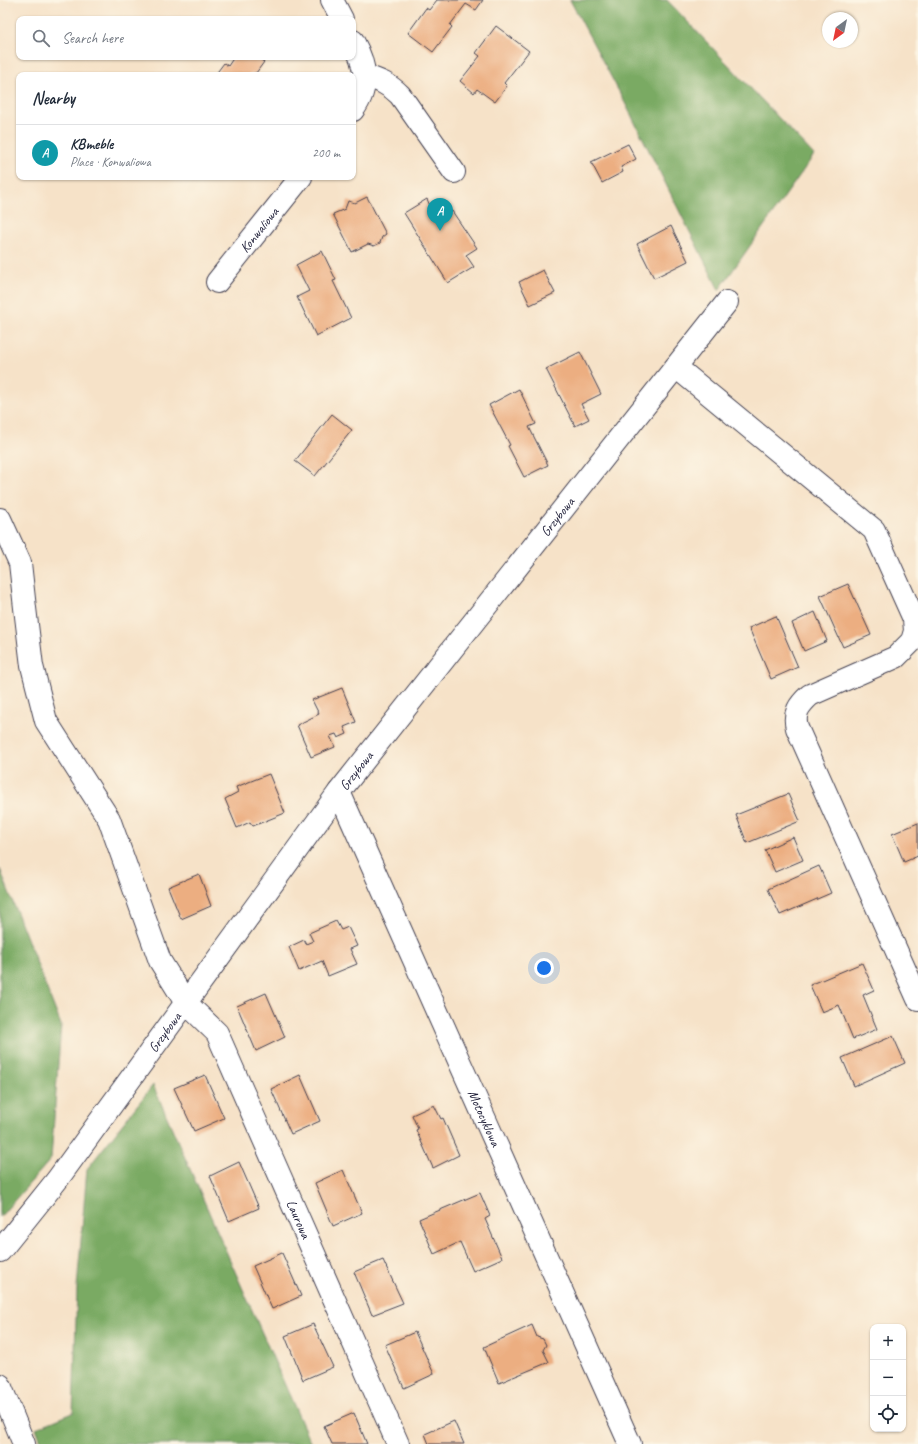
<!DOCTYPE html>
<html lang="en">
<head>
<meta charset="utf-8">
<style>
  body { margin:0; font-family:Caveat,sans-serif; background:#f6f6f7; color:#1f2937 }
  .controls { position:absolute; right:12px; bottom:12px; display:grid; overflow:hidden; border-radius:8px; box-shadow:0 1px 3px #0004 }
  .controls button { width:36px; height:36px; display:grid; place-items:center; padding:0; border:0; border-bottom:1px solid #e0e1e3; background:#fff; color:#1f2937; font:20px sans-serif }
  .compass { position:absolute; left:822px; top:12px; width:36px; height:36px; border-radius:50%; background:#fff; box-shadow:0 1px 3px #0004; rotate:213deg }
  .you { position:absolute; left:544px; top:968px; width:14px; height:14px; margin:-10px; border:3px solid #fff; border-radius:50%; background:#1a73e8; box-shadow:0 0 0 6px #1a73e833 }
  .badge { display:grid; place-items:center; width:26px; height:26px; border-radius:50%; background:#b5179e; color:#fff; font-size:13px; font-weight:700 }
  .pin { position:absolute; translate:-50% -33px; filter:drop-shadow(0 1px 2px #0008) }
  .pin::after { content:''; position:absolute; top:21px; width:14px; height:12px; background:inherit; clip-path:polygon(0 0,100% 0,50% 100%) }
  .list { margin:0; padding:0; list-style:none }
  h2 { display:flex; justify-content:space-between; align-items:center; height:52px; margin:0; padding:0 16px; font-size:17px }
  h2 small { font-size:13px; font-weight:400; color:#747a83 }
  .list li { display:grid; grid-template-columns:26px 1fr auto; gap:12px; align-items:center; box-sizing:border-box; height:56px; padding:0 16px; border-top:1px solid #e0e1e3 }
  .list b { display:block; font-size:15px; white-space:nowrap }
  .list p { margin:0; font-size:13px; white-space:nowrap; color:#747a83 }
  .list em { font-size:13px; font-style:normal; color:#747a83 }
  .icon { flex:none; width:22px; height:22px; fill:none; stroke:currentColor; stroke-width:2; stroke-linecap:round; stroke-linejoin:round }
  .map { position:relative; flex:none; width:918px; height:1444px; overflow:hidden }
  .search { position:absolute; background:#fff; box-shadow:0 1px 3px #0004; left:16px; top:16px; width:340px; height:44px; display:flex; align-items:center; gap:10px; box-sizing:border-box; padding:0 14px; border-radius:8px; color:#747a83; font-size:15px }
  .panel { position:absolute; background:#fff; box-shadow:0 1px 3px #0004; left:16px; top:72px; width:340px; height:108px; border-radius:8px }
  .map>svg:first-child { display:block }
  .forest { fill:#7aaa64; stroke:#4e6650 }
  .building { fill:#ecae81 }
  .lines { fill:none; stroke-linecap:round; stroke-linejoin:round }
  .minor-casing { stroke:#423f50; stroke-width:24 }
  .minor { stroke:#fff; stroke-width:22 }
  .labels { text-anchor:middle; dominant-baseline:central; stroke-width:3; stroke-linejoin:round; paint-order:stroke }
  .street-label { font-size:14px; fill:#22223b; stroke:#fcf5e5 }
</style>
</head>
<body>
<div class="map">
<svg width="918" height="1444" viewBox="0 0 918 1444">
  <rect width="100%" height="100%" fill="#fcf5e5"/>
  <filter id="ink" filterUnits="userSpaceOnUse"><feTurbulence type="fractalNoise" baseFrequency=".025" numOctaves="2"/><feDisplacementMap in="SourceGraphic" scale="8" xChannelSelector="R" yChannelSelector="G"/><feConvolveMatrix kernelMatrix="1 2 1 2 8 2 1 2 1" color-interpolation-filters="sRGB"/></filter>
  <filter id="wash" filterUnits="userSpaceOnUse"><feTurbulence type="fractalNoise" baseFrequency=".012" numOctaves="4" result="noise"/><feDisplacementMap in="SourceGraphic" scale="16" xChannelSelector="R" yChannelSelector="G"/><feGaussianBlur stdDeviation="0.9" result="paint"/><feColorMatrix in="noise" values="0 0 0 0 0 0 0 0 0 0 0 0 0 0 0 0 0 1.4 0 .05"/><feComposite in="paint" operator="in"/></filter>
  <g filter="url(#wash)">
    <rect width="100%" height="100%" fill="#f6e2c8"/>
    <path class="forest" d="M570,0H667L814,155L719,290L624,101Z
      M0,869L61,1025L51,1159L0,1217Z
      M153,1085L311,1444H42L36,1428L73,1413L77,1287L87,1169Z"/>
    <g id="blocks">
      <path class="building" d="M437,0H483L476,10L466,4L450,25L452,27L433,52L408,33L426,8L429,10Z
        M496,26L529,51L504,83L507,86L495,102L477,89L474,93L460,81L480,56L476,53Z
        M234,57H257L264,62L256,73L248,74V75H215L224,63L228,66Z
        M628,144L636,159L621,167L623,172L602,183L591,162Z
        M367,197L386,234L382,237L380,243L374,246L368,244L352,252L333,214L345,209L348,201L355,203Z
        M427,199L431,208L443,201L449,212L452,211L477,248L466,255L474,267L448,283L404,213Z
        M671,226L688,261L654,278L637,244Z
        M322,251L336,280L333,281L351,318L316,336L297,297L309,291L296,265Z
        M543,270L555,293L530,305L519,282Z
        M580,352L601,394L581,404L589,419L575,426L546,369Z
        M519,389L536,424L529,427L548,465L524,477L508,446L510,445L489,405Z
        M332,414L352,430L315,476L295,461Z
        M848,584L871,635L843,647L820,596Z
        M815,612L827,641L804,651L792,623Z
        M776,616L798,667L771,679L749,628Z
        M342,688L356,722L344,727L347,734L338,738L336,734L330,736L335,747L311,757L297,725L319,714L312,700Z
        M269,774L285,813L253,826L250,822L237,828L225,799L238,792L236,787Z
        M788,794L800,821L747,843L736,815Z
        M918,823V856L904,862L892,834Z
        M793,837L803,860L775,872L765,850Z
        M819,866L831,893L780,915L768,889Z
        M199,874L211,906L181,919L168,887Z
        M336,921L341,930L348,927L357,946L350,949L357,964L328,976L322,961L299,971L289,947L304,940L306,944L313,941L309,933Z
        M862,963L874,990L863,995L877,1029L853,1039L839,1005L822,1012L810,985Z
        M266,993L285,1037L256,1051L237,1006Z
        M893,1036L905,1063L854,1086L842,1058Z
        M205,1075L224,1118L194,1131L174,1088Z
        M300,1075L320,1121L291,1134L271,1089Z
        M434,1105L441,1119L443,1118L459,1155L433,1168L416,1130L418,1129L412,1115Z
        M239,1162L259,1208L229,1221L210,1176Z
        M343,1170L362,1213L333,1226L315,1183Z
        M480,1193L490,1216L485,1219L502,1258L473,1271L460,1242L434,1254L419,1219Z
        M282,1253L301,1296L272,1309L253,1266Z
        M383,1260L403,1303L372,1315L354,1272Z
        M313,1324L333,1367L303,1380L285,1336Z
        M532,1325L537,1337L543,1339L546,1345L543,1350L549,1362L499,1383L484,1347Z
        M415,1332L434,1374L404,1388L385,1345Z
        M354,1413L367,1444H332L324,1426Z
        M454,1421L464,1444H429L425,1434Z"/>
    </g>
  </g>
  <g filter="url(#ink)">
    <use href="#blocks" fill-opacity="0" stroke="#423f50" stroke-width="1"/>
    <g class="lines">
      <g class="minor-casing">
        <g id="minor">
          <path d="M332,0L342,19"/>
          <path d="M353,41C366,65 370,87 353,110"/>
          <path d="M365,76C379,80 389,84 400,95L454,172"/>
          <path id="s1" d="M217,282L301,177"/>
          <path d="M676,367L874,530L914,619L915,631L912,641L896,657L810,695C799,705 793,713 797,728L918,999"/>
          <path id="s2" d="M0,519L20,563L25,608L32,666L46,721L109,819L160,961L186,1003L217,1033L398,1444"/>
          <path id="s3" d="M339,792L630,1444"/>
          <path id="s4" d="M0,1251L57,1180L339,792L727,302"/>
          <path d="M0,1385L24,1444"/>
        </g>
      </g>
      <use href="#minor" class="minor"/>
    </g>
  </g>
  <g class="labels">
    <g class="street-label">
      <text stroke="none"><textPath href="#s1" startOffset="67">Konwaliowa</textPath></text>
      <text stroke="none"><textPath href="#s4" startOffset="922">Grzybowa</textPath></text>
      <text stroke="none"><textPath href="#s4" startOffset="598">Grzybowa</textPath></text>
      <text stroke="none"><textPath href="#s4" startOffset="274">Grzybowa</textPath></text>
      <text stroke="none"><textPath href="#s3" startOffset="357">Motocyklowa</textPath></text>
      <text stroke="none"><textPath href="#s2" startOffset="772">Laurowa</textPath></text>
    </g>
  </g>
</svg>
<div class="controls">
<button>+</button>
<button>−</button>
<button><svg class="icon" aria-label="locate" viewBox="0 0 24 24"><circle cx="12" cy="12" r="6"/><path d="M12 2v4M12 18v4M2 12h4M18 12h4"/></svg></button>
</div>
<svg class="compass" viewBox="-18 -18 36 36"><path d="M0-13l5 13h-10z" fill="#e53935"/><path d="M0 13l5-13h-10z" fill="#747a83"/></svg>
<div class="you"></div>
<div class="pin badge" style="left:440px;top:231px;background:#0f9aa8">A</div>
<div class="search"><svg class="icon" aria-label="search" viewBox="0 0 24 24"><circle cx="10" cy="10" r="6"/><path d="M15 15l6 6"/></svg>Search here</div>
<section class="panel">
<h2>Nearby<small></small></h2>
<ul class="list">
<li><span class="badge" style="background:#0f9aa8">A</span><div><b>KBmeble</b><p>Place · Konwaliowa</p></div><em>200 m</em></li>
</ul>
</section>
</div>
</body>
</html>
